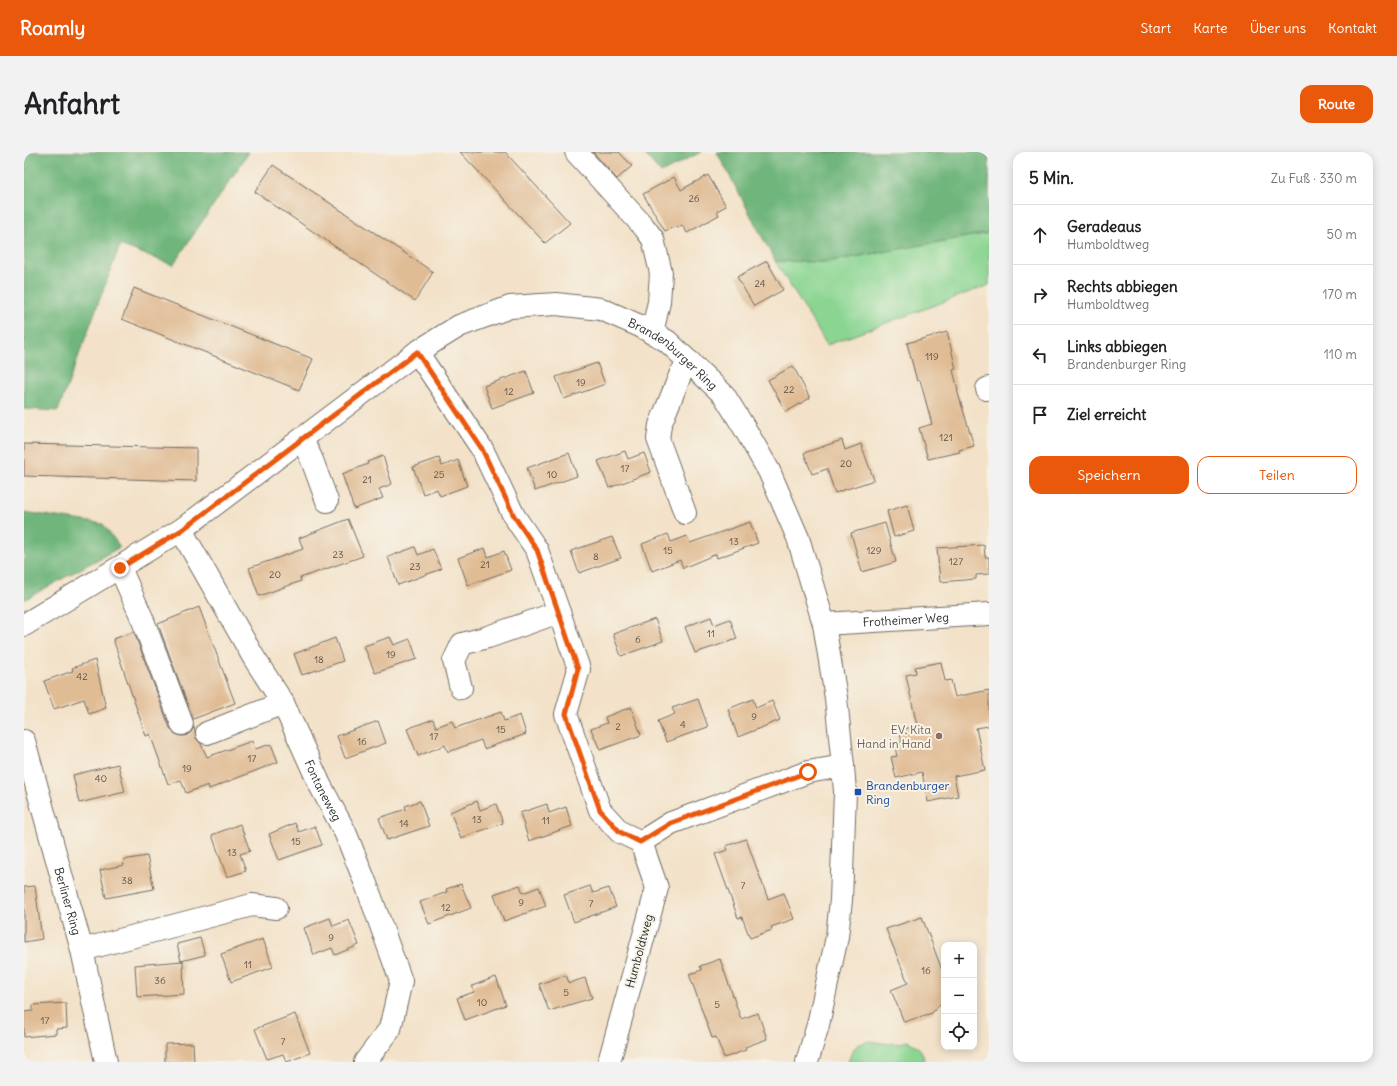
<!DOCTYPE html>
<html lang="de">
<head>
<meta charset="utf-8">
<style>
  body { margin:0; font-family:Delius,sans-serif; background:#f2f2f2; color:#202124 }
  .controls { position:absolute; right:12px; bottom:12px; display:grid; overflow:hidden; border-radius:8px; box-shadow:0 2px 10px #0003 }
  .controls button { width:36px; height:36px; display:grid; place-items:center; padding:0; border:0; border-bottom:1px solid #e0e0e0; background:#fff; color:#202124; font:20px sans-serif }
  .stop { position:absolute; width:12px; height:12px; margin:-9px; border:3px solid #ea580c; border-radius:50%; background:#fff }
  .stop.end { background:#ea580c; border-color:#fff; box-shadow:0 1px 4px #0008 }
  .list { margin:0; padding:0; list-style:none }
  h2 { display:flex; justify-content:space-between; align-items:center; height:52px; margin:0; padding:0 16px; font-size:17px }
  h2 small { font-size:13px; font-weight:400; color:#757577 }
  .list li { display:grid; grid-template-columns:26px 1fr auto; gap:12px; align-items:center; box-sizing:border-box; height:60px; padding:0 16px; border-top:1px solid #e0e0e0 }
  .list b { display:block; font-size:15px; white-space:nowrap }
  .list p { margin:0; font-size:13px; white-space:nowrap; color:#757577 }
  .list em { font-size:13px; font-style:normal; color:#757577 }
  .actions { display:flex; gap:8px; padding:12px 16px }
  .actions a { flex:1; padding:9px 0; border:1px solid #ea580c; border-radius:12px; text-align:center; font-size:14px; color:#ea580c }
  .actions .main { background:#ea580c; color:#fff }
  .icon { flex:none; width:22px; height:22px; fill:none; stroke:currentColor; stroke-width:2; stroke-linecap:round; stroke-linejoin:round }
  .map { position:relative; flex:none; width:965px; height:910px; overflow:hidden; border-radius:12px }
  header { display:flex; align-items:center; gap:24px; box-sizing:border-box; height:56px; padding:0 20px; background:#ea580c; color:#fff }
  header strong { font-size:19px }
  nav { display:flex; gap:22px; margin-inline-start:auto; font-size:14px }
  .intro { display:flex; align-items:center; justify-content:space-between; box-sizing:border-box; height:96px; padding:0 24px }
  h1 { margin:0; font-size:28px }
  .button { padding:10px 18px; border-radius:12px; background:#ea580c; color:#fff; font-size:14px; font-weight:700 }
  main { display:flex; gap:24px; padding:0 24px }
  aside { flex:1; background:#fff; border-radius:12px; box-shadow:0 2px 10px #0003 }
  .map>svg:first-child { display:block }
  .green { fill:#8ad592; stroke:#5a805e }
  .forest { fill:#6fb67c; stroke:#4d7054 }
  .building { fill:#e0bc94 }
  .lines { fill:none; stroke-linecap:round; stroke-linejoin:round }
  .minor-casing { stroke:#716b62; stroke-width:24 }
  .minor { stroke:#fff; stroke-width:22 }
  .route { stroke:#ea580c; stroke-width:5 }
  .education-dot { fill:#8d6e63; stroke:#f7f3e8; stroke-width:1.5 }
  .transit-dot { fill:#1a4fb4; stroke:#f7f3e8; stroke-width:1.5 }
  .labels { text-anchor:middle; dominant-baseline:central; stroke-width:4; stroke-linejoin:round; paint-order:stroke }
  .number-label { font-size:10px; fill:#584f45 }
  .street-label { font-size:12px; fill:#2b2b2b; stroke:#f7f3e8 }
  .education-label { font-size:12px; fill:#785e54; stroke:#f7f3e8; text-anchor:end }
  .transit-label { font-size:12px; fill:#164399; stroke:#f7f3e8; text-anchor:start }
</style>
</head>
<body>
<header>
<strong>Roamly</strong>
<nav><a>Start</a><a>Karte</a><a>Über uns</a><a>Kontakt</a></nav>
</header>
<div class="intro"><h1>Anfahrt</h1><a class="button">Route</a></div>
<main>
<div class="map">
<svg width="965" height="910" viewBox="0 0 965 910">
  <rect width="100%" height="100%" fill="#f7f3e8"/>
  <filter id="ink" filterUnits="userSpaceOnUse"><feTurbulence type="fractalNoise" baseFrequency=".025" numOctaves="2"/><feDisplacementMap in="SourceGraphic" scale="8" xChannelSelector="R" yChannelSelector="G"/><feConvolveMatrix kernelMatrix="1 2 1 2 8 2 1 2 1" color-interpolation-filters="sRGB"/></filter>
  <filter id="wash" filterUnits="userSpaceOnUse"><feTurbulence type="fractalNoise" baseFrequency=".012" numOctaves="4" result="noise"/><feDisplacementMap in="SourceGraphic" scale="16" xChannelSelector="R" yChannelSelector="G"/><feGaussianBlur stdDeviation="0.9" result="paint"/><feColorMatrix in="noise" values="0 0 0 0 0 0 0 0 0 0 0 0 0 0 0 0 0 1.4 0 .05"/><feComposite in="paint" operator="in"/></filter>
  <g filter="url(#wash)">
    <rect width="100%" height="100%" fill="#f3e2c9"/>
    <path class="green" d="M965,81V133L803,193L751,109L802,110Z
      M846,889C858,891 872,894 883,889C894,893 900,899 900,910H824C829,896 831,892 846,889Z"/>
    <path class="forest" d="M0,0H225L149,113L96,93L34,259L0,257Z
      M619,0H677L637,21Z
      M693,0H965V81L802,110L751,109Z
      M0,360L79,372L96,395L0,448Z"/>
    <g id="blocks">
      <path class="building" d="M436,0H481L546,71L521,91Z
        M569,0H595L608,14L593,27Z
        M249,13L409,120L391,149L231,40Z
        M684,23L702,54L693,59L695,63L663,81L658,73L653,76L652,74L641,79L619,42L650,25L657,38Z
        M743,109L759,138L730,154L713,125Z
        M110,136L289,207L275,238L98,167Z
        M923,180L932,217L929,218L934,238H933L950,294L935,298L936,300L904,307L895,276L908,272L896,228L893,229L883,191Z
        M573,211L581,232L540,247L532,225Z
        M769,214L786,246L762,260L744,228Z
        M502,219L510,241L468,256L460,234Z
        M818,288L821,298L837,292L850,328L811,341L803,317L788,322L780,301Z
        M0,292L172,296V329L0,324Z
        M601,299L604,307L620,301L627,320L585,336L574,309Z
        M545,301L553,324L511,339L503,316Z
        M359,304L368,332L355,337L359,346L330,357L318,322L344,312L343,310Z
        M415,306L418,314L434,308L443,334L416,344L413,337L399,342L389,315Z
        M883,353L890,379L870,385L863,359Z
        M324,367L339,404L276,426L277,429L235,444L225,416L279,397L275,386Z
        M726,370L734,391L693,406L692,402L659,416L656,408L628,419L618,392L644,382L647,390L663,384L666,391Z
        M861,371L872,410L838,420L827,381Z
        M588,385L597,406L555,421L547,399Z
        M960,393L961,405H965V422L952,423V427L916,430L913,396Z
        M391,395L394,403L409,397L417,417L374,433L364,405Z
        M461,396L464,405L480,399L487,418L444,433L434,406Z
        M175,455L211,551L169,567L134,472Z
        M687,465L690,473L706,467L713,487L671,501L661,475Z
        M631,467L639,489L597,504L589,482Z
        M110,480L146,576L150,581L156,584H162L167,580L170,575L172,586L177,592L183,605L228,589L231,597L247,592L254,610L185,637L184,633L162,641L157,628L144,632L126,582L122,584L89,487Z
        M366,485L370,493L386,487L393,507L351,521L340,494Z
        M311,486L319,509L278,523L270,502Z
        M71,508L82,556L65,562L60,547L30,557L20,529L49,519L48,516Z
        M917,510L921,529L927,528L931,545L965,538V574L952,576L961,618L930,624L934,644L904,650L898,620L872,626L867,605L873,604L870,591L878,590L875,578L893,574L882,523L892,521L891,515Z
        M674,547L684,575L642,590L634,569L651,562L648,556Z
        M729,547L732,556L748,549L756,568L714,585L704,557Z
        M607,555L617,583L576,598L567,577L583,571L581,565Z
        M477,560L480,569L496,563L502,582L460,597L457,588L424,600L421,593L394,604L383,577L409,567L412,575L428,569L431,576Z
        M354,569L362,591L321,606L313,584Z
        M94,612L101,640L55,651L49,623Z
        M396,649L405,674L363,688L355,666L382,657L381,654Z
        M453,649L456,658L472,652L479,671L437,686L426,660Z
        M523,652L525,661L542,655L548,674L505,689L496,661Z
        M271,671L275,680L291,674L298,693L255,708L245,682Z
        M216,672L226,699L216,702L222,719L203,725L188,683Z
        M722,687L744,747L760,741L770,767L747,775L748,778L726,786L718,765L714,766L691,702L704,698L702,694Z
        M123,704L130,737L82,746L76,718L100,713L99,708Z
        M437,732L447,756L405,772L396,750L423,740L422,737Z
        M496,733L499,741L515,735L522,754L480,769L470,742Z
        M11,734L18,787L0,790V735Z
        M566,734L569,741L585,736L592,755L550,770L540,743Z
        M898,765L918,818L920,817V850L917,851L908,861L880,870L867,838L884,831L862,777Z
        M306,766L309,774L325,768L335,793L311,803L308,796L290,803L280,776Z
        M176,786L181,803L157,809L153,792Z
        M239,787L249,815L207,830L197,802Z
        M696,807L717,867L734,861L743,887L721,895L722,898L700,906L692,885L688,886L665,822L678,818L676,814Z
        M159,809L160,842L113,845L111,813Z
        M542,823L545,831L561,826L568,846L525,859L515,832Z
        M472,825L482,853L441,868L433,846L450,840L448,834Z
        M42,851L43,876L32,877V882L0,885V860L9,859V853Z
        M271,862L286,901L263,910L259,902L243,907L231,877Z
        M169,891L170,910H141V892Z"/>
    </g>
  </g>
  <g filter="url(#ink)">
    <use href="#blocks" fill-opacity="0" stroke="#716b62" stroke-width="1"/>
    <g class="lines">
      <g class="minor-casing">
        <g id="minor">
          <path d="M552,0L620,75L629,87L637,121L635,150L628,181"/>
          <path d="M393,200L458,297L490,364L513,398L555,517L542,562L576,658L596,680L617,690L633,736L585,910"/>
          <path d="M963,237L965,236"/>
          <path d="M278,287L288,308L303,349"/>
          <path d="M661,361L634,287L636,273L657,221L666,210"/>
          <path id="s1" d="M157,378L230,506L259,551L296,633L321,680L342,732L377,829L366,877L341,910"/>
          <path d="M96,416L118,466L158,572"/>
          <path id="s2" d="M800,472L965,462"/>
          <path id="s3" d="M0,473L157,378L393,200L435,174L486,155L532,152L577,157L616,174L643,189L700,243L721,277L745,319L774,386L800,472L812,546L819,614L821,640L817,748L813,785L794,873L783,910"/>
          <path d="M437,536L430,509L438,492L464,485L535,460"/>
          <path d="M183,581L259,551"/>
          <path id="s4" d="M0,589L58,798L82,910"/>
          <path d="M617,690L647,671L784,620L819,614"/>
          <path d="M58,798L228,753L252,756"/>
        </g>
      </g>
      <use href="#minor" class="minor"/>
    </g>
  </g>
  <g class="lines" filter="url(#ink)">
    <path class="route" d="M96,416L158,378L393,200L458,297L490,364L513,398L554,517L542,562L576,658L596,680L616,690L647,671L784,620"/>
  </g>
  <circle class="education-dot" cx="915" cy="584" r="4"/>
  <rect class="transit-dot" x="830" y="636" width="8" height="8" rx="2"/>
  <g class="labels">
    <g class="number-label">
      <text x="670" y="46">26</text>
      <text x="736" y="131">24</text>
      <text x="908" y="204">119</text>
      <text x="557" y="230">19</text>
      <text x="765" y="237">22</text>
      <text x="485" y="239">12</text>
      <text x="922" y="285">121</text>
      <text x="822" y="311">20</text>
      <text x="601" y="316">17</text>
      <text x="415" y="322">25</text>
      <text x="528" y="322">10</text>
      <text x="343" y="327">21</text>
      <text x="710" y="389">13</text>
      <text x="644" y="398">15</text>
      <text x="850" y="398">129</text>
      <text x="314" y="402">23</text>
      <text x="572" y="404">8</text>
      <text x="932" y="409">127</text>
      <text x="461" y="412">21</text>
      <text x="391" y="414">23</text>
      <text x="251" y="422">20</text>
      <text x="687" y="481">11</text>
      <text x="614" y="487">6</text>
      <text x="367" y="502">19</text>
      <text x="295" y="507">18</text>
      <text x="58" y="524">42</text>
      <text x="730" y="564">9</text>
      <text x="659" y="572">4</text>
      <text x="594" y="574">2</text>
      <text x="477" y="577">15</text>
      <text x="410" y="584">17</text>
      <text x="338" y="589">16</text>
      <text x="228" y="606">17</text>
      <text x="163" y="616">19</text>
      <text x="77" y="626">40</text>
      <text x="453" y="667">13</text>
      <text x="522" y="668">11</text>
      <text x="380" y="671">14</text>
      <text x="272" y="689">15</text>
      <text x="208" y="700">13</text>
      <text x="103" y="728">38</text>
      <text x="719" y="733">7</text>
      <text x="497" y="750">9</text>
      <text x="567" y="751">7</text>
      <text x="422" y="755">12</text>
      <text x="307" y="785">9</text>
      <text x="224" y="812">11</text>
      <text x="902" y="818">16</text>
      <text x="136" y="828">36</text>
      <text x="542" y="840">5</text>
      <text x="458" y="850">10</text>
      <text x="693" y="852">5</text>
      <text x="21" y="868">17</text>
      <text x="259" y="889">7</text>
    </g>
    <g class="street-label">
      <text stroke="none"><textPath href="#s3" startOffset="760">Brandenburger Ring</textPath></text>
      <text stroke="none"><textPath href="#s2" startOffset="82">Frotheimer Weg</textPath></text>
      <text stroke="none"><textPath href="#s1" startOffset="297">Fontaneweg</textPath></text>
      <text stroke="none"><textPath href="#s4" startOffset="166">Berliner Ring</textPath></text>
      <text transform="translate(615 799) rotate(-75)">Humboldtweg</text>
    </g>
    <g class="education-label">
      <text x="907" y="577">EV. Kita<tspan x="907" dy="14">Hand in Hand</tspan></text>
    </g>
    <g class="transit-label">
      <text x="842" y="633">Brandenburger<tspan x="842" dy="14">Ring</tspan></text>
    </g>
  </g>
</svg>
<div class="controls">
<button>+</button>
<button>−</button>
<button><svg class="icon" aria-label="locate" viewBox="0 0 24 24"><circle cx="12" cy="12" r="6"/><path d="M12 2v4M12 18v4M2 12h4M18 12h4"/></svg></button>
</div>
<div class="stop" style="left:784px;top:620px"></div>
<div class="stop end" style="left:96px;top:416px"></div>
</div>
<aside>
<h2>5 Min.<small>Zu Fuß · 330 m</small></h2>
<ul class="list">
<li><svg class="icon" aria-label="ahead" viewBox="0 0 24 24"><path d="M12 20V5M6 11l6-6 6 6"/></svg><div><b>Geradeaus</b><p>Humboldtweg</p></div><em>50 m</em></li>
<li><svg class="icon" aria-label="right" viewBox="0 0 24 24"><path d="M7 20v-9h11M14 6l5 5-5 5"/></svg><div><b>Rechts abbiegen</b><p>Humboldtweg</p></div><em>170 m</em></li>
<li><svg class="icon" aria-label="left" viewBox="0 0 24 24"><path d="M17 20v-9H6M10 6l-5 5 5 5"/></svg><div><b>Links abbiegen</b><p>Brandenburger Ring</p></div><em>110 m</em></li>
<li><svg class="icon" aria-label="arrive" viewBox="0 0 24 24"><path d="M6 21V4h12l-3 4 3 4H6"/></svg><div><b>Ziel erreicht</b></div></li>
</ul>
<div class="actions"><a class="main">Speichern</a><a>Teilen</a></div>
</aside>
</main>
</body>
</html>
